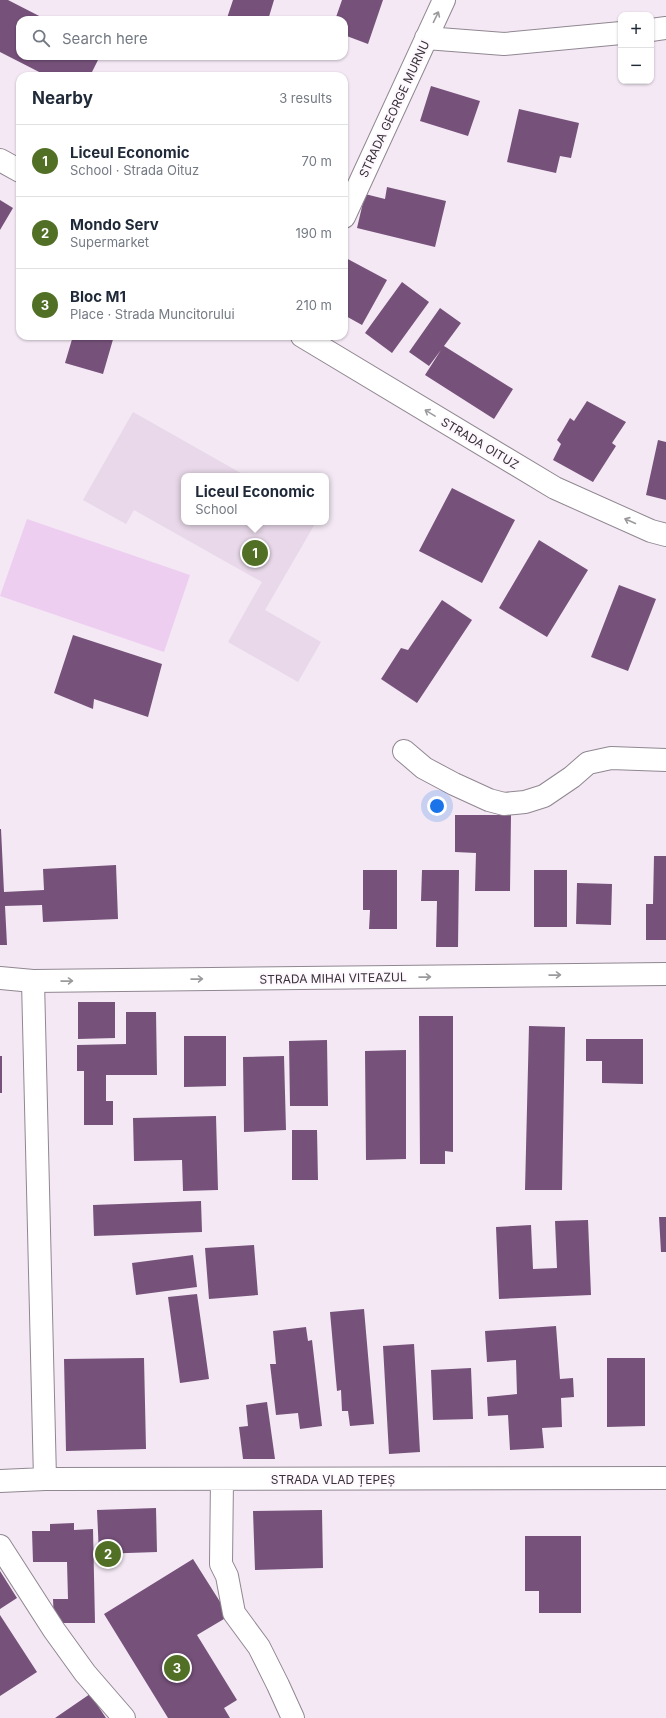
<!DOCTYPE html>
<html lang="en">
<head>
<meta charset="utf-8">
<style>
  body { margin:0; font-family:Inter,sans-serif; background:#f6f6f7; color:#1f2937 }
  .controls { position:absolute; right:12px; top:12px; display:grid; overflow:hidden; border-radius:8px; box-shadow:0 1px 3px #0004 }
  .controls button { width:36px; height:36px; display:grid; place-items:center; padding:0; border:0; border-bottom:1px solid #e0e1e3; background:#fff; color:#1f2937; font:20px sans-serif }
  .you { position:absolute; left:437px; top:806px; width:14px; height:14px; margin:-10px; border:3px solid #fff; border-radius:50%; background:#1a73e8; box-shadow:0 0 0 6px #1a73e833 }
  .badge { display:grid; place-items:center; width:26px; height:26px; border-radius:50%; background:#517026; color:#fff; font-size:13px; font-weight:700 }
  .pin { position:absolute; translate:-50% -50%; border:2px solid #fff; box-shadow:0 1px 4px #0006 }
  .popup { position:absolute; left:181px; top:473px; width:148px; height:52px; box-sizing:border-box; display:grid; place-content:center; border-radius:8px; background:#fff; filter:drop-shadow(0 1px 3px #0005); font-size:13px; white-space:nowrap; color:#747a83 }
  .popup b { font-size:15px; color:#1f2937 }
  .popup::after { content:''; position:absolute; left:50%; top:100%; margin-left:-8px; border:8px solid transparent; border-top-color:#fff }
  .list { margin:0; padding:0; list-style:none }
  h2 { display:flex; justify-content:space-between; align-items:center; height:52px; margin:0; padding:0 16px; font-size:17px }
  h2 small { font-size:13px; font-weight:400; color:#747a83 }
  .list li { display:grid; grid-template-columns:26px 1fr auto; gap:12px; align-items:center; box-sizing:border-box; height:72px; padding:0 16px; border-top:1px solid #e0e1e3 }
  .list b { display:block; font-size:15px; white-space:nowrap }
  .list p { margin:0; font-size:13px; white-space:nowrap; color:#747a83 }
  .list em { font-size:13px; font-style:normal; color:#747a83 }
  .icon { flex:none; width:22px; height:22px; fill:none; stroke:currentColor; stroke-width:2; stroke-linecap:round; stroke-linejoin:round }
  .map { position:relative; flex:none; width:666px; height:1718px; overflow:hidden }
  .search { position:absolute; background:#fff; box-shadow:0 1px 3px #0004; left:16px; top:16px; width:332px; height:44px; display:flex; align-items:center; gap:10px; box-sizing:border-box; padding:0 14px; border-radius:12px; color:#747a83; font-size:15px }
  .panel { position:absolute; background:#fff; box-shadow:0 1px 3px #0004; left:16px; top:72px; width:332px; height:268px; border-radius:12px }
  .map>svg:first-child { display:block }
  .built { fill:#e8d8e9 }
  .green { fill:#eecef0 }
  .building { fill:#76517a }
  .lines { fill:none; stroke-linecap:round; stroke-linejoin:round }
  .minor-casing { stroke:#908791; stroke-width:24 }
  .major-casing { stroke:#908791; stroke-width:24 }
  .minor { stroke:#fff; stroke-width:22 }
  .major { stroke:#fff; stroke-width:22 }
  .oneway { stroke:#9b999c }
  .labels { text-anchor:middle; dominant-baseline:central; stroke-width:4; stroke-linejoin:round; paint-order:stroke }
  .street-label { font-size:12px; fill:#373338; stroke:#fef7fe }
</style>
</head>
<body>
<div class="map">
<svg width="666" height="1718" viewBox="0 0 666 1718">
  <rect width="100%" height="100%" fill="#f3e8f4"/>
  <path class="built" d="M133,412L246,476H184V522H316L265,610L321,642L298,682L228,642L262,582L134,510L126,524L83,500Z"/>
  <path class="green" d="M27,519L190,575L164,652L0,596Z"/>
  <path class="building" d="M0,0H8L47,20H20V56H100L90,76H47L0,52Z
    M233,0H274L268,20H232L227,18Z
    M342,0H383L368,44L344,35V20H335Z
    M431,86L480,101L468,136L420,121Z
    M519,109L579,123L571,158L560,156L556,173L507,162Z
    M387,187L446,201L435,247L357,228L365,194L385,199Z
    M0,200L13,208L0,230Z
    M344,257L387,280L362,325L344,315Z
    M402,282L429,302L392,353L365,333Z
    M440,308L461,323L444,346L513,389L494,419L425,375L441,350L429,366L409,352Z
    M73,336H114L103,374L65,363Z
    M587,401L626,422L612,443L616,446L593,482L553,460L561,444L557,440L570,418L574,421Z
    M658,440L666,442V500L646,495Z
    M452,488L515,520L482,583L419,551Z
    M539,540L588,570L547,637L499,608Z
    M619,585L656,599L628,671L591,657Z
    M442,600L472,620L417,703L381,679L401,648L408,650Z
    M73,635L162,664L148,717L94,699L93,709L54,693Z
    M455,815H511L510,891H475L476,853L455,852Z
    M0,829H1L4,892L44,890L43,869L116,865L118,919L43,922L42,905L5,906L7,945H0Z
    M654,856H666V940H646V904H653Z
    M363,870H397V929H369L370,910H363Z
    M422,870H459L458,947H436L437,901H421Z
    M534,870H567V927H534Z
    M577,883L612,884L611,925L576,924Z
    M78,1002H115V1038L78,1039Z
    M126,1012H156L157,1075H106V1101H113V1125H84V1071H77V1045L126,1044Z
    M419,1016H453V1152L445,1151V1164H420Z
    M529,1026L565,1027L562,1190H525Z
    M184,1036H226V1086L184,1087Z
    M586,1039H643V1084L602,1083V1061H586Z
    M327,1040L328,1106H290L289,1041Z
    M406,1050V1159L366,1160L365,1051Z
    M0,1056H2V1093H0Z
    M284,1056L286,1130L244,1132L243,1057Z
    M216,1116L218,1190L183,1191L182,1160L134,1161L133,1118Z
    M292,1130H317L318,1180H292Z
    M201,1201L202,1232L94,1236L93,1205Z
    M659,1217H666V1252H661Z
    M588,1220L591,1295L499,1299L496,1227L531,1225L533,1269L557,1268L555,1221Z
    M254,1245L258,1295L209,1299L205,1248Z
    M193,1255L197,1287L136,1295L132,1263Z
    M197,1294L209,1379L180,1383L168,1297Z
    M364,1309L374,1424L350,1426L348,1411H342L341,1390L337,1391L330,1312Z
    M556,1326L560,1379L573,1378L574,1397L561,1398L562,1427L542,1428L544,1448L510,1450L508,1415L488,1416L487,1397L517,1394L516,1360L487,1362L485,1331Z
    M306,1327L308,1341L312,1340L322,1426L300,1429L298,1413L276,1415L270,1364H276L273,1331Z
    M414,1344L420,1452L389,1454L383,1346Z
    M144,1358L146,1449L66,1451L64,1359Z
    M607,1358H645V1426L607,1427Z
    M471,1368L473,1419L433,1420L431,1370Z
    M267,1402L275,1459H243L239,1427L248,1426L246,1405Z
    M156,1508L157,1552L99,1554L97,1510Z
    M322,1510L323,1568L255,1570L253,1511Z
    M74,1523V1530L93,1529L95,1623H54L53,1599H68L67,1562H33L32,1531H50V1524Z
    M525,1536H581V1613H539V1591H525Z
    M193,1559L229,1616L197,1635L237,1700L224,1708L230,1718H168L104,1614Z
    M0,1571L17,1598L0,1609Z
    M0,1615L37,1672L0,1696Z
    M90,1694L106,1718H55Z"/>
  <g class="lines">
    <g class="minor-casing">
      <path id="minor" d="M651,30L666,28
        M426,38L504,44L621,33
        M344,217L444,0
        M404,751L424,768L454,784L489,800L504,804L525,802L544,796L572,777L588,763L611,758L666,760
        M33,981L45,1479
        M222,1479L221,1564L227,1576L234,1613L259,1647L278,1685L293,1718
        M0,1481L45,1479L666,1478
        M0,1546L54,1630L85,1673L124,1718"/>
    </g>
    <g class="major-casing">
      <path id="major" d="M0,160L20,171
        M302,336L555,488L651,531L666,535
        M0,978L33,981L666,974"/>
    </g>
    <use href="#minor" class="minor"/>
    <use href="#major" class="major"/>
  </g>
  <defs><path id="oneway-shaft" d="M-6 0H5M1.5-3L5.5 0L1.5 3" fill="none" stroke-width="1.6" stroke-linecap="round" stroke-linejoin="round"/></defs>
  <g class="oneway">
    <use href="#oneway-shaft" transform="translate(436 17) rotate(-64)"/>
    <use href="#oneway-shaft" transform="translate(430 413) rotate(-149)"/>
    <use href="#oneway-shaft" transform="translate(630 521) rotate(-156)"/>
    <use href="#oneway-shaft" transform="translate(555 975) rotate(-1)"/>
    <use href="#oneway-shaft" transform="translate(425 977) rotate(-1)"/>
    <use href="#oneway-shaft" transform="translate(197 979) rotate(-1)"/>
    <use href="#oneway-shaft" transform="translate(67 981) rotate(-1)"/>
  </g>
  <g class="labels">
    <g class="street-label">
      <text transform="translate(394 109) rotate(-65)">STRADA GEORGE MURNU</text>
      <text transform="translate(480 443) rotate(31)">STRADA OITUZ</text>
      <text transform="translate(333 978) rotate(-1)">STRADA MIHAI VITEAZUL</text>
      <text x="333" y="1479">STRADA VLAD ȚEPEȘ</text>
    </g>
  </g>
</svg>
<div class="controls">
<button>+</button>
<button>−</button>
</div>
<div class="you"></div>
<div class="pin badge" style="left:255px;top:553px">1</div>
<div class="popup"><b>Liceul Economic</b>School</div>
<div class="pin badge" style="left:108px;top:1554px">2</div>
<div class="pin badge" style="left:177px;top:1668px">3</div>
<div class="search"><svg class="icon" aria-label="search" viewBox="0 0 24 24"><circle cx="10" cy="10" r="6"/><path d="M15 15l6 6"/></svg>Search here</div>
<section class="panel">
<h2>Nearby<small>3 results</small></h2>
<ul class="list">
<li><span class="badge">1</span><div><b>Liceul Economic</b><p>School · Strada Oituz</p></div><em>70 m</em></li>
<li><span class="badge">2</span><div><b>Mondo Serv</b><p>Supermarket</p></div><em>190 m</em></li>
<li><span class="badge">3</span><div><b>Bloc M1</b><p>Place · Strada Muncitorului</p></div><em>210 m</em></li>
</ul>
</section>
</div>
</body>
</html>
